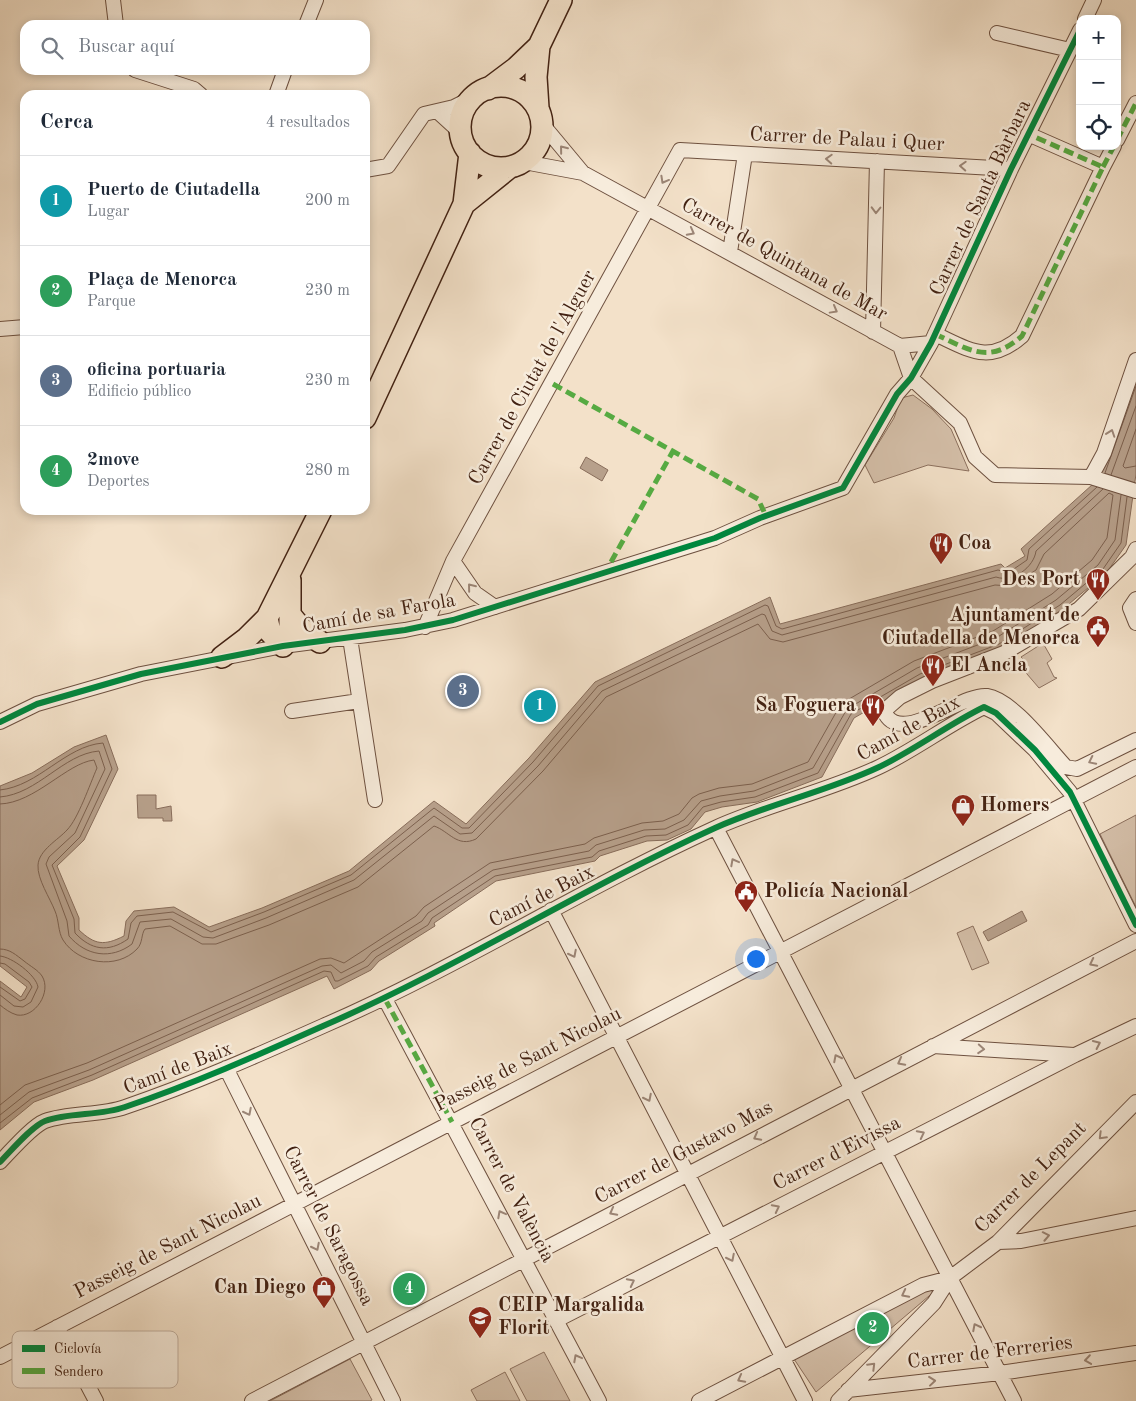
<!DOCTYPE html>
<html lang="es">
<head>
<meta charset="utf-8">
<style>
  body { margin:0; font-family:"Old Standard TT",serif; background:#f6f6f7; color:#1f2937 }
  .controls { position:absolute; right:15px; top:15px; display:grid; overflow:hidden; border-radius:10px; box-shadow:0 2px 8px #0003 }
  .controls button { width:45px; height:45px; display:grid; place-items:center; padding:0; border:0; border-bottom:1px solid #e0e1e3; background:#fff; color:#1f2937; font:25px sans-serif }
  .you { position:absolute; left:755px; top:958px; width:18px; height:18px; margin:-12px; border:4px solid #fff; border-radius:50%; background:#1a73e8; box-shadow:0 0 0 8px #1a73e833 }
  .badge { display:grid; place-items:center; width:32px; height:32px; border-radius:50%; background:#8f2418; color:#fff; font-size:16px; font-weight:700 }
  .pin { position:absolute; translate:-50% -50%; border:2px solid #fff; box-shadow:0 1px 5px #0006 }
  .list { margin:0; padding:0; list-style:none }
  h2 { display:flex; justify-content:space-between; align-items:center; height:65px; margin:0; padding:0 20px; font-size:21px }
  h2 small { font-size:16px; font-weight:400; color:#747a83 }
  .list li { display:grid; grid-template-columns:32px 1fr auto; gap:15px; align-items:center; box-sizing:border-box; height:90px; padding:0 20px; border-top:1px solid #e0e1e3 }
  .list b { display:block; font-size:19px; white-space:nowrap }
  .list p { margin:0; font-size:16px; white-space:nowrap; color:#747a83 }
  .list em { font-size:16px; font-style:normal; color:#747a83 }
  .icon { flex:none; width:28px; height:28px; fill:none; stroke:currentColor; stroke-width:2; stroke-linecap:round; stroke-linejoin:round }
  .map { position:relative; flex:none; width:1136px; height:1401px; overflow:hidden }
  .search { position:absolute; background:#fff; box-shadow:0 2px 8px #0003; left:20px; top:20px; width:350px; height:55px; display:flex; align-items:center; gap:12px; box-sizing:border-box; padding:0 18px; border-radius:15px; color:#747a83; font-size:19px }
  .panel { position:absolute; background:#fff; box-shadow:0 2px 8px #0003; left:20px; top:90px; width:350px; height:425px; border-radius:15px }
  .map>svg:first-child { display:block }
  .green { fill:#d5c0aa; stroke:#8c705e }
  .water { fill:#b7a08b; stroke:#886d5b }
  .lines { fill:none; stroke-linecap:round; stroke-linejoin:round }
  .shore { stroke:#7c604e; stroke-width:1 }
  .minor-casing { stroke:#6e5140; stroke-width:16 }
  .primary-casing { stroke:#422112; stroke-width:24 }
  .minor { stroke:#f7ecdc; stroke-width:14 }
  .primary { stroke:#f3e1c9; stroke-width:21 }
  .quiet { stroke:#56aa42; stroke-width:5; stroke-dasharray:10 5; stroke-linecap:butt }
  .cycleway-casing { stroke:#f7ecdc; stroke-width:9 }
  .cycleway { stroke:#00873e; stroke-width:6 }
  .oneway { stroke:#9c8677 }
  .labels { text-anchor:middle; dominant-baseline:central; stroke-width:5; stroke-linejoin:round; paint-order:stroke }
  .street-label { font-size:20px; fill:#422112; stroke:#f7ecdc }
  .poi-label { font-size:20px; font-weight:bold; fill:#422112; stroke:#f7ecdc; text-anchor:start }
  .key { fill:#f7ecdc; stroke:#c1af9f; stroke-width:1 }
  .key-label { font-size:14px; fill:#422112 }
</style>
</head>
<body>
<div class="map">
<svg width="1136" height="1401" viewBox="0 0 1136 1401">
  <rect width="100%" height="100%" fill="#f3e1c9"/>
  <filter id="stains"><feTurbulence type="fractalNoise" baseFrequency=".004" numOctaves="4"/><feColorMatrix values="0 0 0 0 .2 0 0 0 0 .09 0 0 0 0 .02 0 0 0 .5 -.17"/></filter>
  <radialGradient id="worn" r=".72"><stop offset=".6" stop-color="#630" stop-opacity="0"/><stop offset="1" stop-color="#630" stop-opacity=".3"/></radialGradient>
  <path class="green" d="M913,395L932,409L951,429L969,471L928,465L874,483L865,465L894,418L901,398Z
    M1043,643L1052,659L1047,663L1054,677L1057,678L1039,688L1021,667L1026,662L1021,657Z
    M1136,815V907L1100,834Z
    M973,926L989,963L972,970L957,933Z
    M930,1288L933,1293L929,1296L816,1392L794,1359Z
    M544,1352L570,1401H527L510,1369Z
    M350,1359L372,1400L370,1401H270Z
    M505,1372L520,1401H477L471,1390Z"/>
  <path class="water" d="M1136,370V474L1126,545L1107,572L1063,609L1001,648L922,679L854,718L822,777L757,802L722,807L705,812L691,829L667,840L647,841L600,856L595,861L496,881L434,923L435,926L379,961L371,970L334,989L327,976L93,1080L34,1102L0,1130V981L21,997L27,987L0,966V786L32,773L74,747L106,735L118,769L84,840L57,866L79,918V930C95,945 104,946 124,936L126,921L134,911L174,907L209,927L262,908L349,871L434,801L466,824L529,758L595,682L770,597L780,624L1001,564L1005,568L1025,556L1021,549L1093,484Z
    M586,457L608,470L602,481L580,468Z
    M137,795H156V809L171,806L172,821H163V818H138Z
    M1022,911L1027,921L988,941L983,932Z"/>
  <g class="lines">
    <path class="shore" d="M1136,429L1123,466L1125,468L1136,466
      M1105,473L1136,386
      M1111,475L1136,406
      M0,790C39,786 65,746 103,743L112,769L80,837L52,865L74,919L75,933C91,950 108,953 128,939L131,923L137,916L173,912L211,932L264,912L351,875L434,808L462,828H469L533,762L598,686L765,605L768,606L776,626L782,629L998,570L1008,573L1027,560L1029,549L1097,487
      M0,797C38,794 63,754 99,751L105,769L75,833L49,857L46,864L67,921L69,936C86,956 111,960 132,944L140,922L171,919L203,937L213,938L266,918L354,880L434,816L460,834L472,833L538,766L602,691L762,614L765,615L772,631L782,635L996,577C1013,583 1034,567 1036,551L1103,489
      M0,804C35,803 67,763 94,760L97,768C90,784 78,819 67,830C58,840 39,850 38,865C37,879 50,898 55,911C59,920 58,932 63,940C78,964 117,970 137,949C143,943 141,934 145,929L170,926L202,944H216L269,925L358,887L434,826C449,831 457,848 476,839L543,771L606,697L758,624L770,639L783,642L995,585L1011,586L1036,570L1044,554L1109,493L1113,495L1107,538L1092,560L1052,594L993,631L914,661L844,702L838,709L808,762L752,784L719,788L699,794L692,798L679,814L663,821L642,823L594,838L585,844L490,863L424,907L416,916L344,963L331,958L320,959L87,1063L25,1085L0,1105
      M0,949C10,949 16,955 24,961C30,966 38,970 42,976C52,992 35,1018 17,1015C10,1013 5,1009 0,1005
      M0,956C12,957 36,975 38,987L31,1002L23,1007L14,1006L0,995
      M0,963L5,964L29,982L32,987L25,999L20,1001L0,987
      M0,1115L29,1092L89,1070L322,966L331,965L341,973L364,961L372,952L422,921L428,913L493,870L589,851L596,845L644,830L665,829L684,820L701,801L720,796L754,791L813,768L847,709L917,668L996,638L1056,600L1098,565L1115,540L1121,495
      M0,1123L32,1098L92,1075L324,971L331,972L335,981H338L368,966L376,957L428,925L432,918L495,876L592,857L599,851L646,836L666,835L688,825L703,807L721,802L755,797L818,773L851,714L920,674L999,644L1060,605L1103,569L1121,543L1127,497"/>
    <g class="minor-casing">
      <path id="minor" d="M113,0L116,25
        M1085,19L1094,0
        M306,25L316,0
        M997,33L1070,50
        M135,70L194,89L201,95
        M276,95L285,70
        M437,111L460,132
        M543,125L583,173
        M1117,140L1136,103
        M524,162L583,173L900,346
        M1103,167L1114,146
        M365,170L388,166L424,114L454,107L472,98
        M730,252L745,154
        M0,329L25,327
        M873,332L877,161
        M935,334C970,350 989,365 1022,336L1103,167L1028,134
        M900,346L911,378L960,423L975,457L995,475L1091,477L1136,491
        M900,346L931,343
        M1091,477L1104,453L1136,360
        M1136,549L1132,557L1079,609L1004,653L932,681L900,697L884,711C899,748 961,693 987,696C1013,700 1048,748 1066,767L1077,769L1136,740
        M453,561L475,593L495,607
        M1136,599L1130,608L1136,623
        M425,627L453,561L680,150L1011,169
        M350,638L375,800
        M292,711L359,701
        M0,722L37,704L141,674L283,646L405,630L453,620L715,538L760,518L843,488L897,394L911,378L931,343L1011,169L1080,30
        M716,828L1014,1401
        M551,910L805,1401
        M385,999L599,1401
        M933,1046L1074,1055
        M226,1068L393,1401
        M0,1162C10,1152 32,1126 45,1121C70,1112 100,1116 125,1107C193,1084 258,1055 323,1026C457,968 581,889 715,828C768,804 826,792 879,767C915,750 947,725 984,707L996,713L1035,750L1070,792L1136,925
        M998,1242L1021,1241L1136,1218
        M557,1320L1075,1055L1136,1026
        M57,1327L96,1401
        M0,1357L1136,767
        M848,1390L1000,1373L1136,1353
        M252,1401L1136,941
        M699,1401L923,1285L950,1278L998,1242L1136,1102
        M838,1401L934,1303L950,1278"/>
    </g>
    <g class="primary-casing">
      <path id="primary" d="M460 127a41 41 0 1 1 82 0a41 41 0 1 1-82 0Z
        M488,89L516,68L539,46
        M538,108L536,77L539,46L561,0
        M464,204L510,167
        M365,418L464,204L470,153
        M292,617L301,628L320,642
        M267,618L270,632L283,646L290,631V580
        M222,657L247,638L267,618L321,510"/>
    </g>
    <use href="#minor" class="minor"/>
    <use href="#primary" class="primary"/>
    <path class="quiet" d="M1117,140L1136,103
      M1103,167L1114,146
      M935,334C970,350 989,365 1022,336L1103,167L1028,134
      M553,384L758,499L766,516
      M611,562L673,451
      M385,999L452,1122"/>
    <g class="cycleway-casing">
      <path id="cycleway" d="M0,722L37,704L141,674L283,646L405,630L453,620L715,538L760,518L843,488L897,394L911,378L931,343L1011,169L1080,30
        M0,1162C10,1152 32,1126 45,1121C70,1112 100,1116 125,1107C193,1084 258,1055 323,1026C457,968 581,889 715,828C768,804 826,792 879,767C915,750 947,725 984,707L996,713L1035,750L1070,792L1136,925"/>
    </g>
    <use href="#cycleway" class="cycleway"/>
  </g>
  <defs><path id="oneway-chevron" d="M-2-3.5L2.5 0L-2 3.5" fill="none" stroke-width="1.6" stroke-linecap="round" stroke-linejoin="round" transform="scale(1.25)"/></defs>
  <g class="oneway">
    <use href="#oneway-chevron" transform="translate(563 149) rotate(-129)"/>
    <use href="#oneway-chevron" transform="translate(829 159) rotate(-177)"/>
    <use href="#oneway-chevron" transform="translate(963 166) rotate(-177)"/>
    <use href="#oneway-chevron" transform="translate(664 180) rotate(119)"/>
    <use href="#oneway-chevron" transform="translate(876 210) rotate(91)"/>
    <use href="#oneway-chevron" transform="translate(691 232) rotate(28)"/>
    <use href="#oneway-chevron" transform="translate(834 310) rotate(29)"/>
    <use href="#oneway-chevron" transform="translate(1111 433) rotate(-71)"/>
    <use href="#oneway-chevron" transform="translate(471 587) rotate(-129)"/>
    <use href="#oneway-chevron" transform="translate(1092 761) rotate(154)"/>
    <use href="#oneway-chevron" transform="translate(734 862) rotate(-118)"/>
    <use href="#oneway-chevron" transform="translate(573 954) rotate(63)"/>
    <use href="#oneway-chevron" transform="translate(1093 963) rotate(153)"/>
    <use href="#oneway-chevron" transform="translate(1097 1044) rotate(-25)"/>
    <use href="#oneway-chevron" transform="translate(981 1049) rotate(4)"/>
    <use href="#oneway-chevron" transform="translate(837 1058) rotate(-117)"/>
    <use href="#oneway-chevron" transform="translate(901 1062) rotate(152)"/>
    <use href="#oneway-chevron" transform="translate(648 1098) rotate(63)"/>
    <use href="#oneway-chevron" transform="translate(248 1112) rotate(63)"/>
    <use href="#oneway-chevron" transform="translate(921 1134) rotate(-27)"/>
    <use href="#oneway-chevron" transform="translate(1102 1136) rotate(135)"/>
    <use href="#oneway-chevron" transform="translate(757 1137) rotate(152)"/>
    <use href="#oneway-chevron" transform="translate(776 1208) rotate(-27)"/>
    <use href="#oneway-chevron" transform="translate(613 1212) rotate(152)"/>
    <use href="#oneway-chevron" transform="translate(501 1214) rotate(-118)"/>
    <use href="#oneway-chevron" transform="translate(1046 1236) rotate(-11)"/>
    <use href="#oneway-chevron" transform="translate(316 1247) rotate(63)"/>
    <use href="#oneway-chevron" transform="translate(731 1258) rotate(63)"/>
    <use href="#oneway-chevron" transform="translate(631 1282) rotate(-27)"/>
    <use href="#oneway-chevron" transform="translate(905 1294) rotate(153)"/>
    <use href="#oneway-chevron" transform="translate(976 1327) rotate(-117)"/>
    <use href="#oneway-chevron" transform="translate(577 1358) rotate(-118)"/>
    <use href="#oneway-chevron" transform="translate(1088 1360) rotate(172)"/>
    <use href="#oneway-chevron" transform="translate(872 1366) rotate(-45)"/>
    <use href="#oneway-chevron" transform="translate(741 1379) rotate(152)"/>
    <use href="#oneway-chevron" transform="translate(932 1381) rotate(-6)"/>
  </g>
  <defs>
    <g id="restaurant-pin" transform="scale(1.25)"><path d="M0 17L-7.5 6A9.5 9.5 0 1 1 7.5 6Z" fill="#8f2418" stroke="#f7ecdc"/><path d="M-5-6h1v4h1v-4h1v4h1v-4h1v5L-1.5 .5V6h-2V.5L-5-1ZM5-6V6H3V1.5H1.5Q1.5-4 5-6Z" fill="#fff"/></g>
    <g id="civic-pin" transform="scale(1.25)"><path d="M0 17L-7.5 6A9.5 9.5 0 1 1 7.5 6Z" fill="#8f2418" stroke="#f7ecdc"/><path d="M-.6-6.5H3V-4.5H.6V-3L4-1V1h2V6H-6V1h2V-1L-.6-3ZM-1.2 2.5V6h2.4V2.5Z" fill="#fff"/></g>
    <g id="shop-pin" transform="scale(1.25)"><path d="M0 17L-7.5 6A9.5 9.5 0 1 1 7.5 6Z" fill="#8f2418" stroke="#f7ecdc"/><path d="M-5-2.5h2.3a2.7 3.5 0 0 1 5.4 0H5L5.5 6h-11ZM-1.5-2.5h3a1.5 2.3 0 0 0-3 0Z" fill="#fff"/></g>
    <g id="school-pin" transform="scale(1.25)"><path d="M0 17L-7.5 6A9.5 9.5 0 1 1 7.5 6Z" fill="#8f2418" stroke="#f7ecdc"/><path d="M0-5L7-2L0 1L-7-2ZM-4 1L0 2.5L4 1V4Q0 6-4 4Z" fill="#fff"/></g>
  </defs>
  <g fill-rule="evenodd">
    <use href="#restaurant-pin" x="941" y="544"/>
    <use href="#restaurant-pin" x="1098" y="580"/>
    <use href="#civic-pin" x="1098" y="627"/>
    <use href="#restaurant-pin" x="933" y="666"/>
    <use href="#restaurant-pin" x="873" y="706"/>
    <use href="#shop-pin" x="963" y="806"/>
    <use href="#civic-pin" x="746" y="892"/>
    <use href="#shop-pin" x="324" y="1288"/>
    <use href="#school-pin" x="480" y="1318"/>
  </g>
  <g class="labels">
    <g class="street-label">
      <text transform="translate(847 140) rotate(3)">Carrer de Palau i Quer</text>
      <text transform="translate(981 198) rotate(-65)">Carrer de Santa Bàrbara</text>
      <text transform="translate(784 260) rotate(29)">Carrer de Quintana de Mar</text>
      <text transform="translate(533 378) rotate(-61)">Carrer de Ciutat de l'Alguer</text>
      <text transform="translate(379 614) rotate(-10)">Camí de sa Farola</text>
      <text transform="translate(909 729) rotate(-29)">Camí de Baix</text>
      <text transform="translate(542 897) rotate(-27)">Camí de Baix</text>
      <text transform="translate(528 1060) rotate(-27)">Passeig de Sant Nicolau</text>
      <text transform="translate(178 1069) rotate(-21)">Camí de Baix</text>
      <text transform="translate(684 1153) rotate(-28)">Carrer de Gustavo Mas</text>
      <text transform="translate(837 1154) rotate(-27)">Carrer d'Eivissa</text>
      <text transform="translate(1031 1178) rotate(-45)">Carrer de Lepant</text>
      <text transform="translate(511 1190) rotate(62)">Carrer de València</text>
      <text transform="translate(328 1226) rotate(63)">Carrer de Saragossa</text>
      <text transform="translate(168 1247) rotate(-27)">Passeig de Sant Nicolau</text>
      <text transform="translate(990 1353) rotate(-7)">Carrer de Ferreries</text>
    </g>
    <g class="poi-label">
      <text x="958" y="544">Coa</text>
      <text x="1080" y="580" text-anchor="end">Des Port</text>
      <text x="1080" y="616" text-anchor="end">Ajuntament de<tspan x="1080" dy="23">Ciutadella de Menorca</tspan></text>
      <text x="950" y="666">El Ancla</text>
      <text x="856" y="706" text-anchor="end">Sa Foguera</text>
      <text x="980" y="806">Homers</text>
      <text x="764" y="892">Policía Nacional</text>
      <text x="306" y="1288" text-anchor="end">Can Diego</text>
      <text x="498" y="1306">CEIP Margalida<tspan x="498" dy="23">Florit</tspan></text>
    </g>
  </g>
  <rect x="12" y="1331" width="166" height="57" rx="8" class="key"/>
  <rect x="22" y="1345" width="23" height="7" fill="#00873e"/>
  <rect x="22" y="1368" width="23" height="6" fill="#56aa42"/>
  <g class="key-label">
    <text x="54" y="1353">Ciclovía</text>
    <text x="54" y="1376">Sendero</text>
  </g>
  <rect width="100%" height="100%" filter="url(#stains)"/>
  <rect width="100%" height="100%" fill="url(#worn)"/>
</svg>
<div class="controls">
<button>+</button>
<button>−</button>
<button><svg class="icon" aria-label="locate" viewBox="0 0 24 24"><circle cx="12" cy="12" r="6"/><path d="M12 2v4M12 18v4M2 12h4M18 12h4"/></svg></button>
</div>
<div class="you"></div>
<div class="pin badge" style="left:540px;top:706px;background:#0f9aa8">1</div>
<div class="pin badge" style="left:873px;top:1328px;background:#2e9e5b">2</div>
<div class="pin badge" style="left:463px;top:691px;background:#5c6f8a">3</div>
<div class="pin badge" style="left:409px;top:1289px;background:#2e9e5b">4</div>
<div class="search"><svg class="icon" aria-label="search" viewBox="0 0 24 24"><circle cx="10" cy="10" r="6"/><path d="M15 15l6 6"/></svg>Buscar aquí</div>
<section class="panel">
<h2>Cerca<small>4 resultados</small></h2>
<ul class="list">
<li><span class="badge" style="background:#0f9aa8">1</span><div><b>Puerto de Ciutadella</b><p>Lugar</p></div><em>200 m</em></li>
<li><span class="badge" style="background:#2e9e5b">2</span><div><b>Plaça de Menorca</b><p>Parque</p></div><em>230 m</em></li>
<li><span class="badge" style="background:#5c6f8a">3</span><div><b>oficina portuaria</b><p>Edificio público</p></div><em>230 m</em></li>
<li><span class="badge" style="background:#2e9e5b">4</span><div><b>2move</b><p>Deportes</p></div><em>280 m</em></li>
</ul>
</section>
</div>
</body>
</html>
